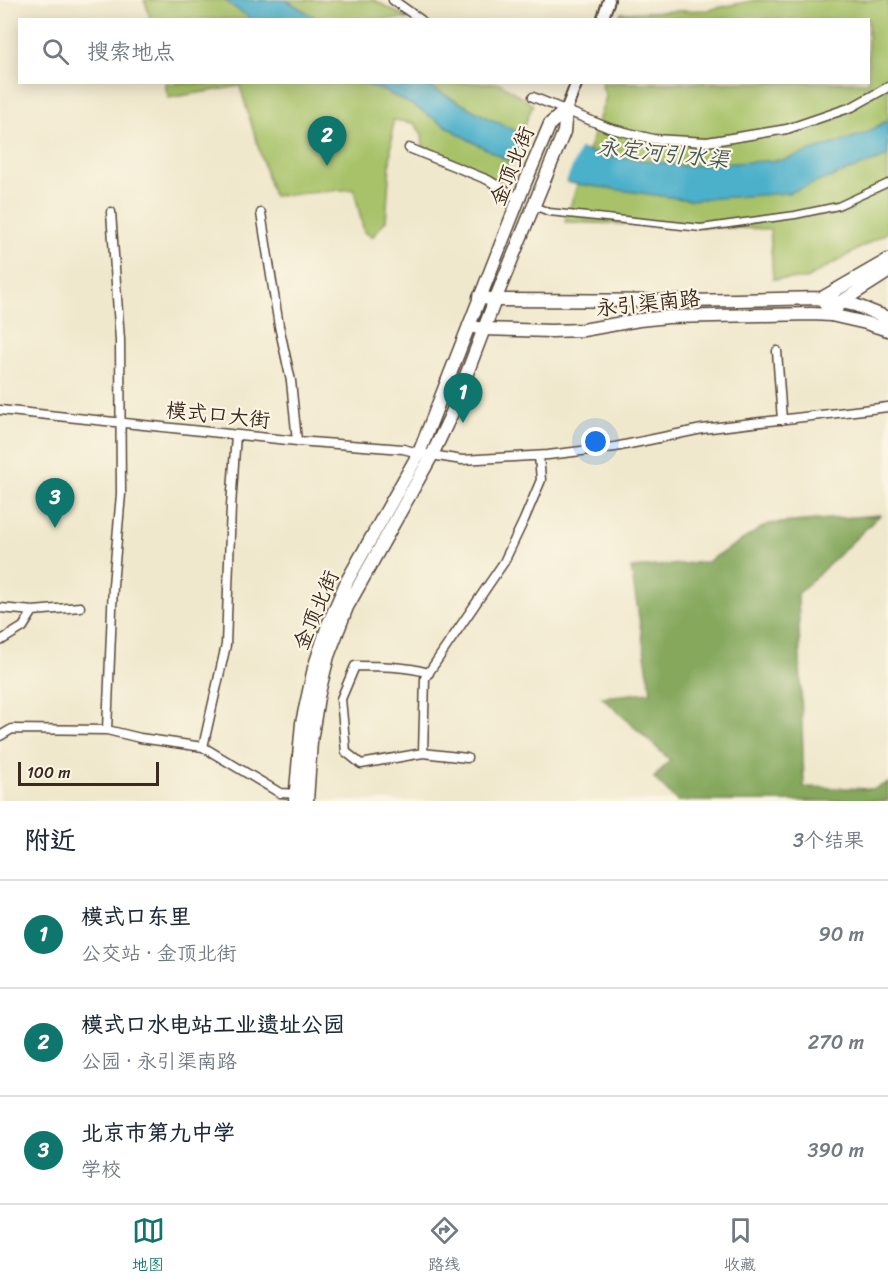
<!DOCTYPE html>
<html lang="zh">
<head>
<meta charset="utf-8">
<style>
  body { margin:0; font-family:Sriracha,"LXGW WenKai TC",sans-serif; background:#f6f6f7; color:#1f2937 }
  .scale { position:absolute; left:18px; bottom:15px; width:141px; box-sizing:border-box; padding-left:6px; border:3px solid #3b2a1e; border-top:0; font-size:16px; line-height:21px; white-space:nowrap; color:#3b2a1e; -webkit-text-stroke:4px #fcf5e5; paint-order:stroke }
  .you { position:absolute; left:596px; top:442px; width:21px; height:21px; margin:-15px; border:4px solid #fff; border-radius:50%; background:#1a73e8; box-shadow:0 0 0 9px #1a73e833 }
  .badge { display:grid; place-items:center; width:39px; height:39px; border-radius:50%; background:#0f766e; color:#fff; font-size:20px; font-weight:700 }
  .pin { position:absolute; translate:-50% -50px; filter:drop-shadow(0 2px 3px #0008) }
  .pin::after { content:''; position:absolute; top:32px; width:21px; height:18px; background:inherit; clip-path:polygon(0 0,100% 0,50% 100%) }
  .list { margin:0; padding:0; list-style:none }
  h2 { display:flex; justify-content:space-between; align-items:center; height:78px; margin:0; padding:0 24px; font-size:26px }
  h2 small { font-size:20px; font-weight:400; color:#747a83 }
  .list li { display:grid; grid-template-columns:39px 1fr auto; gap:18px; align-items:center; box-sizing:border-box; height:108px; padding:0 24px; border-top:2px solid #e0e1e3 }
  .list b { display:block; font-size:22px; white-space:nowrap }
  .list p { margin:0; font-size:20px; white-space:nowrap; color:#747a83 }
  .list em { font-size:20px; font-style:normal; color:#747a83 }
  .icon { flex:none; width:33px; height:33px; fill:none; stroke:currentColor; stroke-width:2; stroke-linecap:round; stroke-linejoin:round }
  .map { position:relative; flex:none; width:888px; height:801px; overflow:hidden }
  .search { position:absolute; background:#fff; box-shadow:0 3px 15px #0003; left:18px; right:18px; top:18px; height:66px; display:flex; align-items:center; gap:15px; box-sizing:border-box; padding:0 21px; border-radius:0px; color:#747a83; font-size:22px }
  .sheet { height:402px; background:#fff }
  nav { display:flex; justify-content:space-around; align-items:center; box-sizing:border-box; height:84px; border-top:2px solid #e0e1e3; background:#fff; font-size:16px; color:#747a83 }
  nav a { display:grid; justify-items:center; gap:3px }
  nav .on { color:#0f766e }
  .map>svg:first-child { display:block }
  .green { fill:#a7c269; stroke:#717644; stroke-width:1.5 }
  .forest { fill:#85a85d; stroke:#60693e; stroke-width:1.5 }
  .water { fill:#4bb0ca; stroke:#436d74; stroke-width:1.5 }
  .pier { fill:#f0e8cc }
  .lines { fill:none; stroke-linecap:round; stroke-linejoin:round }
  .pedestrian-casing { stroke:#564638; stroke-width:9 }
  .minor-casing { stroke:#564638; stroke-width:11 }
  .tertiary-casing { stroke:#564638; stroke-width:14 }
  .secondary-casing { stroke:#564638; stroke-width:15 }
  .primary-casing { stroke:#564638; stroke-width:15 }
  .pedestrian { stroke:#fff; stroke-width:6 }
  .minor { stroke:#fff; stroke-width:8 }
  .tertiary { stroke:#fff; stroke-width:10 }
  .secondary { stroke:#fff; stroke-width:12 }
  .primary { stroke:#fff; stroke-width:12 }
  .labels { text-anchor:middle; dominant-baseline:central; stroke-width:4.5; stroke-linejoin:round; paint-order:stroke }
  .street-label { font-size:21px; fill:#3b2a1e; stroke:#fcf5e5 }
  .water-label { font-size:22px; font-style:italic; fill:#41595a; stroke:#fcf5e5 }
</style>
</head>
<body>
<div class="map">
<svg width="888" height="801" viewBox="0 0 888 801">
  <rect width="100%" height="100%" fill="#fcf5e5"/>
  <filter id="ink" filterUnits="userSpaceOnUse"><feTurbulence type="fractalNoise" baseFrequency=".0167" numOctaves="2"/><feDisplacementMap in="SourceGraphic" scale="12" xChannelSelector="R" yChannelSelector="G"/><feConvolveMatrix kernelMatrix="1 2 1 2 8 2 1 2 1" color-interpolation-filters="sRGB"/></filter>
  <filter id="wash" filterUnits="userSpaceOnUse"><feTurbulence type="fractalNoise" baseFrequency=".008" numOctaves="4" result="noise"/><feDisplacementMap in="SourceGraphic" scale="24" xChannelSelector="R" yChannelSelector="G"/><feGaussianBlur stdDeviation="1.35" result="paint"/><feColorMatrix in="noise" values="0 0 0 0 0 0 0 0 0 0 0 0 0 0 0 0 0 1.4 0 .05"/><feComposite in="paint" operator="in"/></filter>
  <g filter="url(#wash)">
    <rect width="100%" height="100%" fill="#f0e8cc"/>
    <path class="green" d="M144,0H374L409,19H150L146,4Z
      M756,0H888V232L806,279H773L770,229L565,222L606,97L601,83L868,82V20L618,19L621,13L707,10Z
      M165,83H500L533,105L500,183L423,148L422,134L414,123L393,120L386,221C380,225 378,232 372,237L364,232L354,189L273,196L240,86L168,98Z"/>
    <path class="forest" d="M880,515L798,594L804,787L874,789L888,783V801H677L654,778L670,760L602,697L651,692L631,568L707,562L768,524Z"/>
    <path class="water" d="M224,0H286L318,19H251Z
      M361,83H424L484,116L516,131L590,152L684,166L783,160L864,134L888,120V156L788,193L690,200L570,183L503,158L469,140L414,106L384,91Z"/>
    <path class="pier" d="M527,131L581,146L565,184L513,165Z"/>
  </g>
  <g filter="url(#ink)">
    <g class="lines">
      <g class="pedestrian-casing">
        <path id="pedestrian" d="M534,206L549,212L701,228L795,215L838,206L888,183"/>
      </g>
      <g class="minor-casing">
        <path id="minor" d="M393,0L421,20
          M533,97L609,128L653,139L707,142L787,129L852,107L888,87
          M409,148L488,180L519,199
          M261,213L279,326L291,381L297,441
          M777,351L782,420
          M0,410L297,441L403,449L419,453L462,460L548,455L615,447L702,429L888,407
          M0,608L33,611L80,607
          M0,641L23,627L33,611
          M107,730L113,585L121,494L120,340L111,212
          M0,736L12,729L107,730L140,738L203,747L280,793L299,794
          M203,747L226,645L231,506L236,435
          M423,753L361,764L346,752L341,699L355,666C377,666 407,666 429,673
          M467,758L423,753L425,678L504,562L524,520L541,480L539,456"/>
      </g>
      <g class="tertiary-casing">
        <path id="tertiary" d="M602,20L609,0
          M566,110L577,82"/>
      </g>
      <g class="secondary-casing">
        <path id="secondary" d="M822,298L855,305L888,318
          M831,315L866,323L888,330
          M295,801L302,723L314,668L328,625L347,581L419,453L525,183L550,124L566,110
          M307,801L311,741L318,697L328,656L347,607L432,455L451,415L495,300L564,132L566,110"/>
      </g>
      <g class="primary-casing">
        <path id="primary" d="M479,297L495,300L690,301L822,298
          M825,304L822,298L888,260
          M831,315L841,302L888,272
          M469,326L483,329L551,331L583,330L639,320L668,317L812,314L831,315"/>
      </g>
      <use href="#pedestrian" class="pedestrian"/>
      <use href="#minor" class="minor"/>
      <use href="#tertiary" class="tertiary"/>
      <use href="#secondary" class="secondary"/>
      <use href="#primary" class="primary"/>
    </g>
  </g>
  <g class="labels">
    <g class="street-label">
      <text transform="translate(512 166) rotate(-68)">金顶北街</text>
      <text transform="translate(648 303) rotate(-6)">永引渠南路</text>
      <text transform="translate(218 415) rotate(6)">模式口大街</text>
      <text transform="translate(316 610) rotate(-67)">金顶北街</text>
    </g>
    <g class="water-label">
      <text transform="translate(663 153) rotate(6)">永定河引水渠</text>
    </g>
  </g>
</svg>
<div class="scale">100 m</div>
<div class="you"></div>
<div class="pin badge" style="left:463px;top:423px">1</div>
<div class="pin badge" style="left:327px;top:166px">2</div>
<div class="pin badge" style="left:55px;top:528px">3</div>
<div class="search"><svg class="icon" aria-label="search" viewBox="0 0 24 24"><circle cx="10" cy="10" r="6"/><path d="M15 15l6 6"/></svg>搜索地点</div>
</div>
<section class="sheet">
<h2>附近<small>3个结果</small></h2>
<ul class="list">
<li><span class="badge">1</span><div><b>模式口东里</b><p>公交站 · 金顶北街</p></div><em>90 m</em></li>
<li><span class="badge">2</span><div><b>模式口水电站工业遗址公园</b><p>公园 · 永引渠南路</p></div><em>270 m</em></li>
<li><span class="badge">3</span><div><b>北京市第九中学</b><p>学校</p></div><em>390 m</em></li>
</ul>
</section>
<nav>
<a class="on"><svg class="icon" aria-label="map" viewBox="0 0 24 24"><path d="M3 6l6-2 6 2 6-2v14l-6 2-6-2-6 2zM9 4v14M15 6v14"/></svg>地图</a>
<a><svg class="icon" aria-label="directions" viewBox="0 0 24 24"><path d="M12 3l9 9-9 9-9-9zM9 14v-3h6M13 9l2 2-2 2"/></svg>路线</a>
<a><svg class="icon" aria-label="saved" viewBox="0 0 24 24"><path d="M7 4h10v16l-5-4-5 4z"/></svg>收藏</a>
</nav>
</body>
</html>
